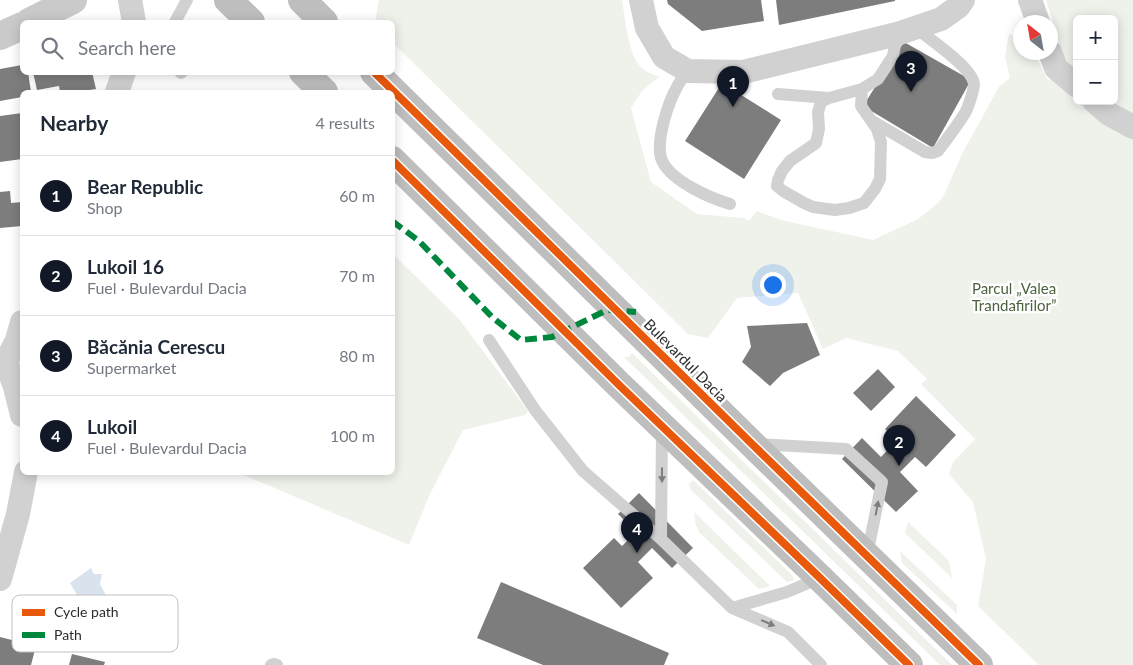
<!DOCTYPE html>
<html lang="en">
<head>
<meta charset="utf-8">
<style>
  body { margin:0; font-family:Lato,sans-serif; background:#f6f6f7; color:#1f2937 }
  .controls { position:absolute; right:15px; top:15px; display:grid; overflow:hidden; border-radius:8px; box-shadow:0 2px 12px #0003 }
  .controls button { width:45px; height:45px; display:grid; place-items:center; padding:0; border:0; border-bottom:1px solid #e0e1e3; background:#fff; color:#1f2937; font:25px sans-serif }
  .compass { position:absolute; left:1013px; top:15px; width:45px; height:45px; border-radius:50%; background:#fff; box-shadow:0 2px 12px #0003; rotate:329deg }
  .you { position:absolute; left:772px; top:284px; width:18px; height:18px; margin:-12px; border:4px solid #fff; border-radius:50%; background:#1a73e8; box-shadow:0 0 0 8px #1a73e833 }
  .badge { display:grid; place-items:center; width:32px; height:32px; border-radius:50%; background:#111827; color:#fff; font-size:16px; font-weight:700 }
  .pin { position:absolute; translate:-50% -41px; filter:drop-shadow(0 1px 2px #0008) }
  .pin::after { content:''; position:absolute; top:26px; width:18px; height:15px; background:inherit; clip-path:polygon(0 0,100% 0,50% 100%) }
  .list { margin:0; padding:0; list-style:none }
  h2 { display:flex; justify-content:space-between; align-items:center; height:65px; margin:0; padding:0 20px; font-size:21px }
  h2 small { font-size:16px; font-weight:400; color:#747a83 }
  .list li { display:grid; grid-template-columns:32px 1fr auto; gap:15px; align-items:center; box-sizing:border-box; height:80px; padding:0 20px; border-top:1px solid #e0e1e3 }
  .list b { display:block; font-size:19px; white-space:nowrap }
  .list p { margin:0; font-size:16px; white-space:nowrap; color:#747a83 }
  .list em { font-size:16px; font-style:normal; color:#747a83 }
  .icon { flex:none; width:28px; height:28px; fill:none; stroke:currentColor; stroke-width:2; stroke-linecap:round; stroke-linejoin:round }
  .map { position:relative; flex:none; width:1133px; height:665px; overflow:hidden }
  .search { position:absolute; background:#fff; box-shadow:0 2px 12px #0003; left:20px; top:20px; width:375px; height:55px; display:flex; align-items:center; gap:12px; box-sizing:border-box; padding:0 18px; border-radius:8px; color:#747a83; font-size:19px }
  .panel { position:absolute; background:#fff; box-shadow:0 2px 12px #0003; left:20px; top:90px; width:375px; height:385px; border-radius:8px }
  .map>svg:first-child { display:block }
  .green { fill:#eef2eb; fill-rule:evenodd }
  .water { fill:#d9e3ee }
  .building { fill:#7d7d7d }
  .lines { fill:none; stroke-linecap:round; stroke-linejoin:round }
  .lane { stroke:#d1d1d1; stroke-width:12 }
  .street { stroke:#d1d1d1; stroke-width:24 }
  .secondary { stroke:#cacaca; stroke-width:28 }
  .highway { stroke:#bebebe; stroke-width:28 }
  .quiet { stroke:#00873e; stroke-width:6; stroke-dasharray:12 6; stroke-linecap:butt }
  .cycleway-casing { stroke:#fff; stroke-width:11 }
  .cycleway { stroke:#e8590c; stroke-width:8 }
  .oneway { fill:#7e7e7e }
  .labels { text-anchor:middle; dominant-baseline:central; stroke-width:5; stroke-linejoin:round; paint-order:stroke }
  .park-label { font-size:15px; fill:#4b623f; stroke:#fff }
  .street-label { font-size:15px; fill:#2c2c2c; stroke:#fff }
  .key { fill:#fff; stroke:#c0c0c0; stroke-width:1 }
  .key-label { font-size:14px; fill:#2c2c2c }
</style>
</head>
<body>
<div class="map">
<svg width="1133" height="665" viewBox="0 0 1133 665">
  <rect width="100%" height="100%" fill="#fff"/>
  <path class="green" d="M379,0H622C625,17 628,52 639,65C644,71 652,74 659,77L642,91L631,108L651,182L697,214L744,218L749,221L757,211L781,220L873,240L918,219L938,203L944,195L963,152L999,87L1010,78L1005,56L1009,34L1020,37V52L1034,53L1048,80L1068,73L1046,0H1133V665H1039L978,606L986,559L973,502L949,474L953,462L975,439L921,384L927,379L898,351L846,338L823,349L798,293L737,298L708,338L688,334L393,43L392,22H375ZM1077,19H1114V101H1077Z
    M393,254L459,319L528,411L525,415L463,430L429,496L409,545L239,473L392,472Z
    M632,353L952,665H940L624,357H629Z
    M693,480L793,576L794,580L787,582L690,489L689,484Z
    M694,512L770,586L759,589L699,532L696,526Z
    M908,522L949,561L952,578L905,533Z
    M900,551L957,605V614L902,563Z"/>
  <path class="water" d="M91,568L94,574H102L100,584L109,601L95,609L84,607L70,583Z"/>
  <path class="building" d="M667,0H761L764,21L702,31L668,4Z
    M776,0H895V1L779,25Z
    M904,42L971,80L933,148L863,106Z
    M22,65V72H28L31,92H22V97L0,101V69Z
    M33,72H92L96,89L77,92H60L59,86L37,90Z
    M722,83L781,120L744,179L685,141Z
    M22,113V159L0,162V116Z
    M10,191L11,203L22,202V226L0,228V192Z
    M807,323L820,355L783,373L770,386L742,362L751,347L747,326Z
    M878,369L895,387L871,411L853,393Z
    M916,396L956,435L926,467L915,457L900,472L918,491L896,512L842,459L862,438L881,457L897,440L885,429Z
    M639,493L693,548L672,568L652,548L638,562L653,578L621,608L583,568L614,538L622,546L636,532L618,514Z
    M501,582L669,653L664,665H543L477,638Z
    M0,637L36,646L31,665H0Z
    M72,654L105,662L104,665H69Z"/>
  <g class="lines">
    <path class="lane" d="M175,22L187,0
      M688,71C684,76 680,81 677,87C668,103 656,140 661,158C668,180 710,198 730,204
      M180,72L181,73L182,72
      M862,89L861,106L877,129L881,142L880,179L875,189L864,203L849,208L835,210L813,207L804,203L783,191L777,186L778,180L782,171L790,161L816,143L819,129L818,112L821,102L829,98L862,89L878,79L893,56L897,34
      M778,94L829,98
      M872,121L925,152L932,153L938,151C947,139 957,126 965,113C968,108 974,90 974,84C972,67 929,39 916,28
      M489,340L535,410L583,471L661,539L732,608L788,632L821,665
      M757,444L846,449L882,482L867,555
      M661,539L662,429
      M732,608L787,592L820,578
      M271,665L274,664L277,665"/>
    <path class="street" d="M130,0L134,22
      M641,0L647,28L664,57L688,71L743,72L897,34L941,19L958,7L963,0
      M1030,0L1038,22
      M1050,52L1056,68L1077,86
      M117,92L124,72
      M1094,101L1109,114L1133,127
      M22,322L17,340L6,362L15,387L22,415
      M0,579L18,514L26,472"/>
    <path class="secondary" d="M29,22L73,0
      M0,36L22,26"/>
    <path class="highway" d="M228,0L251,22
      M302,0L324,22
      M303,72L324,92
      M374,72L752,444L979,665
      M392,160L618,384L820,578L909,665"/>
    <path class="quiet" d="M392,221L419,241L493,318L521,340L552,337L607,310L636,312"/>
    <g class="cycleway-casing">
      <path id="cycleway" d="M374,72L752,444L979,665
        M392,160L618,384L820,578L909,665"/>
    </g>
    <use href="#cycleway" class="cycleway"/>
  </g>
  <defs><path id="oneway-solid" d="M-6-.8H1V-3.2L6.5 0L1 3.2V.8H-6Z" transform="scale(1.25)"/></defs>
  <g class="oneway">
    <use href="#oneway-solid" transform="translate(662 475) rotate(90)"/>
    <use href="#oneway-solid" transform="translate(877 508) rotate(-79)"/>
    <use href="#oneway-solid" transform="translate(768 623) rotate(23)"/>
  </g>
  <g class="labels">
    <g class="park-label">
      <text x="1014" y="288">Parcul „Valea<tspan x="1014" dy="17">Trandafirilor”</tspan></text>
    </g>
    <g class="street-label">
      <text transform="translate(686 360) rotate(45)">Bulevardul Dacia</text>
    </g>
  </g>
  <rect x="12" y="595" width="166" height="57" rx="8" class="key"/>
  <rect x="22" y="609" width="23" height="7" fill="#e8590c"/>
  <rect x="22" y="632" width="23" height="6" fill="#00873e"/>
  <g class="key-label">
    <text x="54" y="617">Cycle path</text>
    <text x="54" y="640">Path</text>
  </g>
</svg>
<div class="controls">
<button>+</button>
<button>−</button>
</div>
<svg class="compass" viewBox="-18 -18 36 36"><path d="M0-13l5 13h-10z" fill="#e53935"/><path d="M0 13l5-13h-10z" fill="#747a83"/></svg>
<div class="you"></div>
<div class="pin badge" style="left:733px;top:107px">1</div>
<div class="pin badge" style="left:899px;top:466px">2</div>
<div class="pin badge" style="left:911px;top:92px">3</div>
<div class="pin badge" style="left:637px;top:553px">4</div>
<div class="search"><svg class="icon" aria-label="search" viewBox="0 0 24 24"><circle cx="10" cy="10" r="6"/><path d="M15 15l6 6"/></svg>Search here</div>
<section class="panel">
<h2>Nearby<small>4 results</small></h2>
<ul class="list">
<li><span class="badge">1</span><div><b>Bear Republic</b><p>Shop</p></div><em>60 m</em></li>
<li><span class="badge">2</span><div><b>Lukoil 16</b><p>Fuel · Bulevardul Dacia</p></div><em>70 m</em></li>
<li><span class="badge">3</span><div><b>Băcănia Cerescu</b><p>Supermarket</p></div><em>80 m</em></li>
<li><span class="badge">4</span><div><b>Lukoil</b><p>Fuel · Bulevardul Dacia</p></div><em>100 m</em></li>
</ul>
</section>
</div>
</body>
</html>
